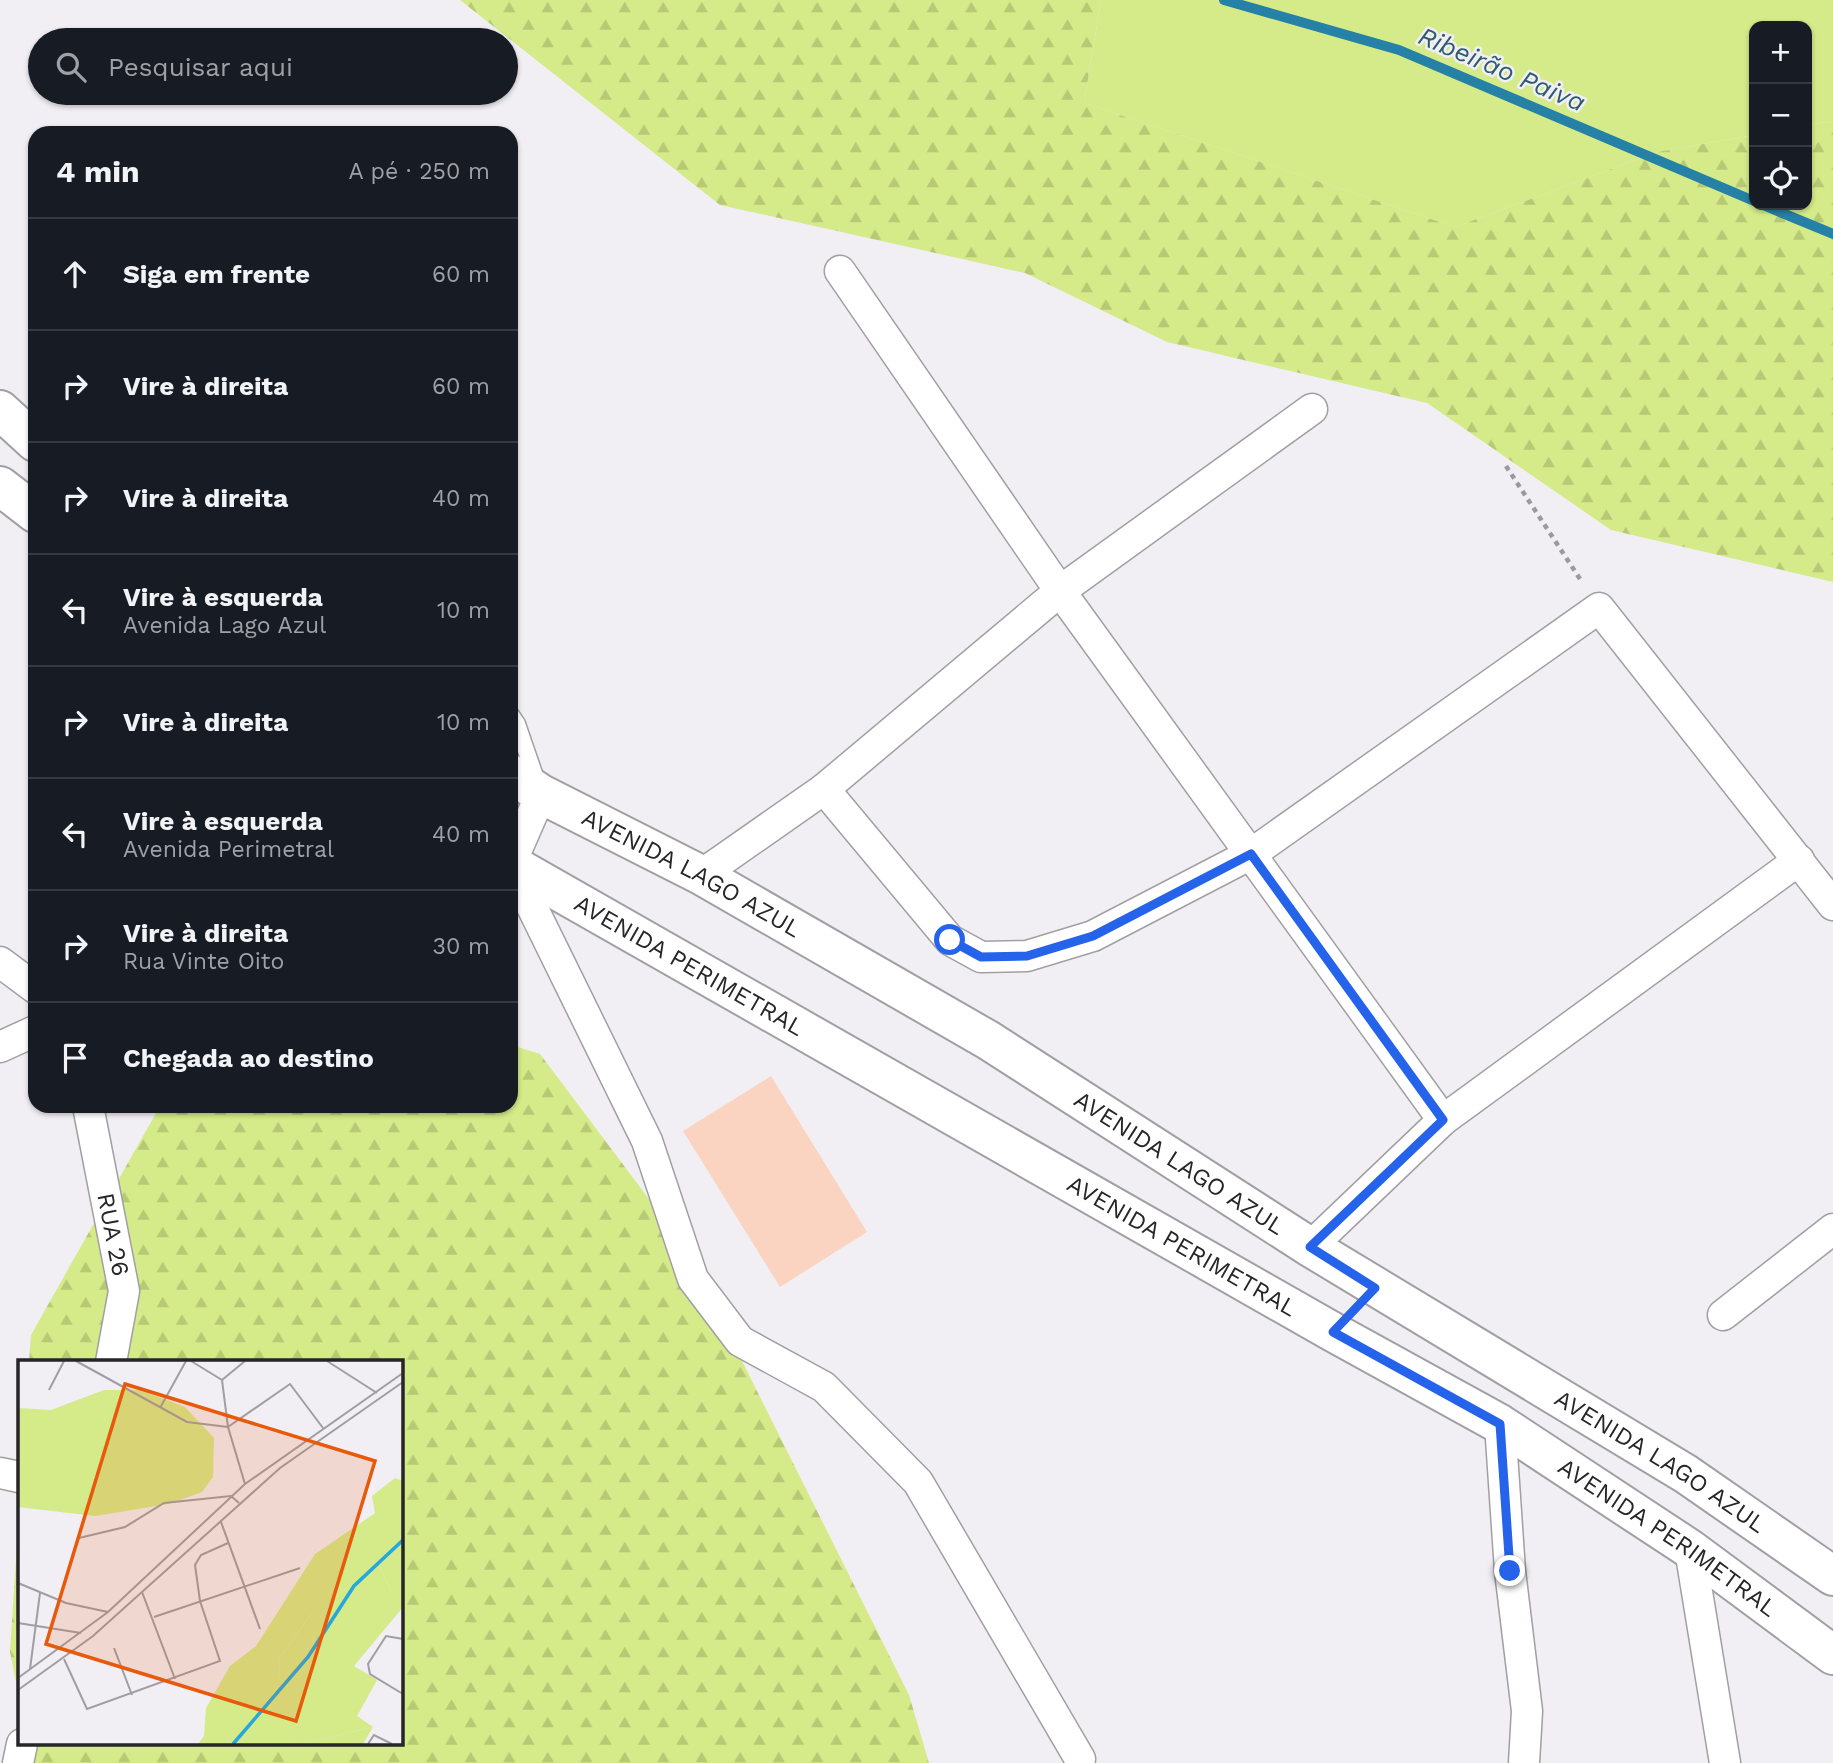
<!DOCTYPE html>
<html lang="pt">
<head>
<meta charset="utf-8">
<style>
  body { margin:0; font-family:"Work Sans",sans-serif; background:#20242c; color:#f1f3f6 }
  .controls { position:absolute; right:21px; top:21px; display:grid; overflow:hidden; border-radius:14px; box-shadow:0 2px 5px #0004 }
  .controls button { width:63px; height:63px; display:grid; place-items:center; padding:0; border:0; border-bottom:2px solid #363941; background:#171b24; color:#f1f3f6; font:35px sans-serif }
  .stop { position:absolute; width:21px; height:21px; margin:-16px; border:5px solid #2563eb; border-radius:50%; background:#fff }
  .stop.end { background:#2563eb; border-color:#fff; box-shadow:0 2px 7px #0008 }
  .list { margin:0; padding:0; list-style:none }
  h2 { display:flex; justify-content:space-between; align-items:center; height:91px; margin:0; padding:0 28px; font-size:30px }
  h2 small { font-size:23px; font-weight:400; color:#9ea1a6 }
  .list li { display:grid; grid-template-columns:46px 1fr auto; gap:21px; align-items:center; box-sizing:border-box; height:112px; padding:0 28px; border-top:2px solid #363941 }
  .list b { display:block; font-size:26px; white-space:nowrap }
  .list p { margin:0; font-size:23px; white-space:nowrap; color:#9ea1a6 }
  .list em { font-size:23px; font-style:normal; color:#9ea1a6 }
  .icon { flex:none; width:38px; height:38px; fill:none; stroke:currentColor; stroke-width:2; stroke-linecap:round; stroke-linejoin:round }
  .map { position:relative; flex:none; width:1833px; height:1763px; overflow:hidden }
  .search { position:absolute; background:#171b24; box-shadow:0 2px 5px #0004; left:28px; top:28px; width:490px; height:77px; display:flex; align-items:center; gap:18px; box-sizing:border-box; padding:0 24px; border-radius:38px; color:#9ea1a6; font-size:26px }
  .panel { position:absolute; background:#171b24; box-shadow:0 2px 5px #0004; left:28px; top:126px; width:490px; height:987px; border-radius:21px }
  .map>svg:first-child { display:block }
  .grass { fill:#d5ea88 }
  .forest { fill:url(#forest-firs) }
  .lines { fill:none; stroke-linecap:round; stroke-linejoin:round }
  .stream { stroke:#2581a5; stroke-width:10 }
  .building { fill:#fbd3c1 }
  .service-casing { stroke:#a19fa4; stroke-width:19 }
  .minor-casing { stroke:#a19fa4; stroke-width:33 }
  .secondary-casing { stroke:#a19fa4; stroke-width:42 }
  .path { stroke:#9a999d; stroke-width:4.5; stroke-dasharray:5 5; stroke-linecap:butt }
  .service { stroke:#fff; stroke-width:16 }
  .minor { stroke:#fff; stroke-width:30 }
  .secondary { stroke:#fff; stroke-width:38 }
  .route { stroke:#2563eb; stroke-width:9 }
  .labels { text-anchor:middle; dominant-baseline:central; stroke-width:5; stroke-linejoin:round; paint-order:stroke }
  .street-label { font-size:24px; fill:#262527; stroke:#f1eff4 }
  .water-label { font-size:26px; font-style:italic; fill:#2c5c72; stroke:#f1eff4 }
  .inset-river { fill:none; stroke:#25a8db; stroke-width:3.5 }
  .inset-road { fill:none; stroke:#a09ea2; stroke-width:2 }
  .view { fill:#e8590c; fill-opacity:0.15; stroke:#e8590c; stroke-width:3.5 }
  .inset-edge { fill:none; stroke:#262527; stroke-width:3.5 }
</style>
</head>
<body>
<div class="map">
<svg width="1833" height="1763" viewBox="0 0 1833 1763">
  <defs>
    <pattern id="forest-firs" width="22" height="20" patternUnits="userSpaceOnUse" patternTransform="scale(1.75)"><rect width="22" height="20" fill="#d5ea88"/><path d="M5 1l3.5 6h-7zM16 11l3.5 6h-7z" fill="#b7c975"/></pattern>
  </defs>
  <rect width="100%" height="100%" fill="#f1eff4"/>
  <path class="grass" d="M1101,0H1833V121L1807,125V26H1754V135L1657,152L1455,227L1084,103Z"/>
  <path class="forest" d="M460,0H1101L1084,103L1455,227L1657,152L1754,135V205H1807V125L1833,121V582L1611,530L1427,403L1167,342L1025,273L720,205Z
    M511,1045L540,1054L685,1247L909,1695L929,1763H33L29,1744H401V1362H29L31,1335L160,1106H511Z
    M19,1512V1697L10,1652Z"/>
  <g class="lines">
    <path class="stream" d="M1224,0L1399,50L1754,201
      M1763,205L1833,234"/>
  </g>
  <path class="building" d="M771,1076L867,1232L780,1287L683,1131Z"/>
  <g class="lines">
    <g class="service-casing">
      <path id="service" d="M511,715L517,724L538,785"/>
    </g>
    <g class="minor-casing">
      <g id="minor">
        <path d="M840,271L1060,591L1443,1120"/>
        <path d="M824,789L950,940L981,957L1027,956L1093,936L1251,854L1599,608L1833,905"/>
        <path d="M511,863L541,794"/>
        <path d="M511,864L647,1141L693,1279L740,1341L824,1387L918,1482L1080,1759"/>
        <path d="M701,875L824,789L1060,591L1312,409"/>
        <path d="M0,962L35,988"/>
        <path d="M0,1047L35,1031"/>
        <path id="s1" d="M88,1106L124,1291L111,1362"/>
        <path d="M1310,1247L1443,1120L1799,860"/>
        <path d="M1723,1315L1833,1229"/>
        <path d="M1500,1424L1510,1571L1527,1711L1524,1763"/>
        <path d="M0,1473L19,1477"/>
        <path d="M1690,1549L1725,1763"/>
        <path d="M18,1763L22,1744"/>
      </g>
    </g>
    <g class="secondary-casing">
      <g id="secondary">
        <path d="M0,410L35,442"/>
        <path d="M0,486L35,513"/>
        <path id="s2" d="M511,774L541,794L701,875L988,1040L1310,1247L1686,1474L1833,1576"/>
        <path id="s3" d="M511,864L1333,1332L1500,1424L1690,1549L1833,1655"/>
      </g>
    </g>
    <path class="path" d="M1506,466L1582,582"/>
    <use href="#service" class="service"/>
    <use href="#minor" class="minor"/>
    <use href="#secondary" class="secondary"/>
  </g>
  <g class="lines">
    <path class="route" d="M950,940L981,957L1027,956L1093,936L1251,854L1443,1120L1310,1247L1375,1288L1333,1332L1500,1424L1510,1571"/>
  </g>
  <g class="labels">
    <g class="street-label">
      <text stroke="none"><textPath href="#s2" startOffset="206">AVENIDA LAGO AZUL</textPath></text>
      <text stroke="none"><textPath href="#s3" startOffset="205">AVENIDA PERIMETRAL</textPath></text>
      <text stroke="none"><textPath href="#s2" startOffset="774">AVENIDA LAGO AZUL</textPath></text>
      <text stroke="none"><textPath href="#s1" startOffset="131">RUA 26</textPath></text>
      <text stroke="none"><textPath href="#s3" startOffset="772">AVENIDA PERIMETRAL</textPath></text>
      <text stroke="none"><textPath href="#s2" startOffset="1340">AVENIDA LAGO AZUL</textPath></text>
      <text stroke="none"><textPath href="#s3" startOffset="1339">AVENIDA PERIMETRAL</textPath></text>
    </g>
    <g class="water-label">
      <text transform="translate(1502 69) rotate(23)">Ribeirão Paiva</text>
    </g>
  </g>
  <g transform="translate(18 1360)">
    <rect width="385" height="385" fill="#f1eff4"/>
    <path d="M385,181V247L336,306L359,320L339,356L355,367L282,384L259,366L262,297L296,250L373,230L361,206Z" fill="#d5ea88"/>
    <path d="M86,30H122L167,47L196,78L195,117L184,132L151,144L77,156L0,147V48L33,50ZM377,118L385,121V181L361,206L373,230L363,245L322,263L296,250L262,297L260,366L282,384L355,367L345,384H180L186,376L188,348L212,306L238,286L297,194L357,153L354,136Z" fill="#d5ea88"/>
    <path class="inset-river" d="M215,384L290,297L336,226L385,180"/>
    <path class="inset-road" d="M58,1L169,62L210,67M173,1L204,20M309,1L359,33M204,20L210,67L227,124M204,20L227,1M31,30L46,1M142,48L168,1M210,67L272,24L305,68M203,162L242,269M61,178L107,167L146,143L213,136L221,143M0,223L48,243L90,252M124,232L157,319M136,257L282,208M0,263L63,273M385,279L368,276L350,304L352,314L385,334M96,288L114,335M46,299L69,349L202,301L182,241L177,205L183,195L210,183M12,309L22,233M0,318L90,252L227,124L385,13M0,330L75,276L262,108L385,22M350,384L356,375L374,384"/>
    <path class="view" d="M107,24L357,101L278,361L28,284Z"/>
    <rect width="385" height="385" class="inset-edge"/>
  </g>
</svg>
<div class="controls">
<button>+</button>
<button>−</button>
<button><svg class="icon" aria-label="locate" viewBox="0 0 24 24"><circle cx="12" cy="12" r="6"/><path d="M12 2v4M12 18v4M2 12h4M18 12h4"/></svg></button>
</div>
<div class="stop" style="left:950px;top:940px"></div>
<div class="stop end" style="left:1510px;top:1571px"></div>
<div class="search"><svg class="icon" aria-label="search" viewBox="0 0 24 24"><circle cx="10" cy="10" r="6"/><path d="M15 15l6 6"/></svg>Pesquisar aqui</div>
<section class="panel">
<h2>4 min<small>A pé · 250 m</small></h2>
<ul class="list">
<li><svg class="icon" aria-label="ahead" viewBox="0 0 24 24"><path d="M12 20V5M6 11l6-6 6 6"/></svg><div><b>Siga em frente</b></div><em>60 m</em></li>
<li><svg class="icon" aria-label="right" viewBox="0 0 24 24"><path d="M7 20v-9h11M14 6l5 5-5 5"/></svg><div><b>Vire à direita</b></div><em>60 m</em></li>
<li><svg class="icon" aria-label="right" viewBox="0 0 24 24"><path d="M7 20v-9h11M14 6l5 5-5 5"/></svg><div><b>Vire à direita</b></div><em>40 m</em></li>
<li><svg class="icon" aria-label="left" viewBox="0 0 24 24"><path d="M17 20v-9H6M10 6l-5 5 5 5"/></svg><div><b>Vire à esquerda</b><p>Avenida Lago Azul</p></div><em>10 m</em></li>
<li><svg class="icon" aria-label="right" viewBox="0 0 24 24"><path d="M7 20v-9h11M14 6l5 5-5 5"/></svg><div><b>Vire à direita</b></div><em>10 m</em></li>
<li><svg class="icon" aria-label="left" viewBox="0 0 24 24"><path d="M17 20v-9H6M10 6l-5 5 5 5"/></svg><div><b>Vire à esquerda</b><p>Avenida Perimetral</p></div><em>40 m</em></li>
<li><svg class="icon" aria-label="right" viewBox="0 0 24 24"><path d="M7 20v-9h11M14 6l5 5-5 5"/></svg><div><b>Vire à direita</b><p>Rua Vinte Oito</p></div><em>30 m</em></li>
<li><svg class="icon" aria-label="arrive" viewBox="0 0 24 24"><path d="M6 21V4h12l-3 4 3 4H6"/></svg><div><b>Chegada ao destino</b></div></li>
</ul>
</section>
</div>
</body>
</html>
